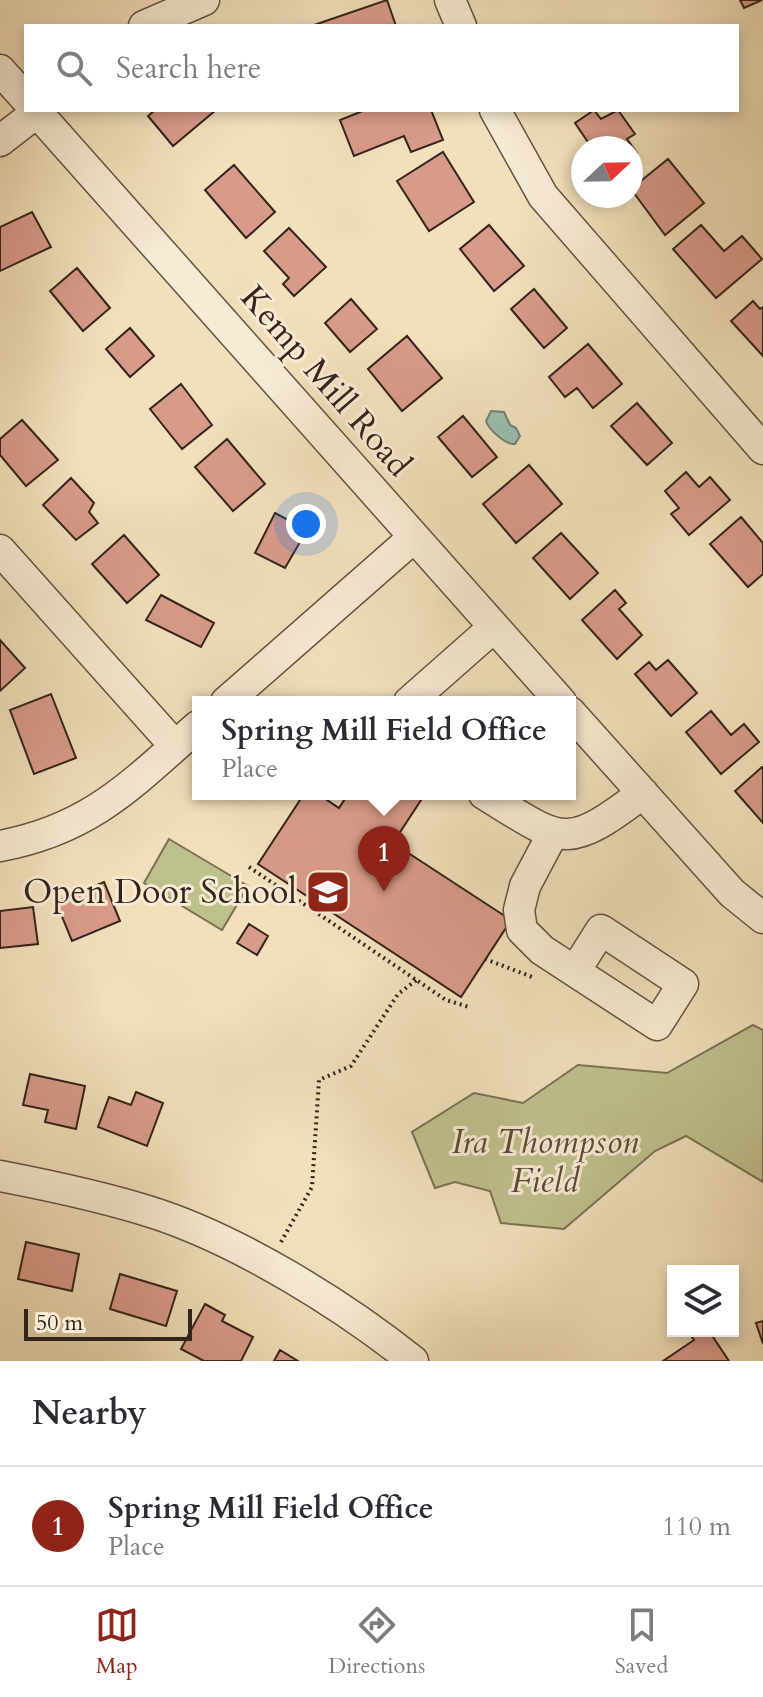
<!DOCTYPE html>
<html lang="en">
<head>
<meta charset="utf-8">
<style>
  body { margin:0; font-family:Cardo,serif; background:#f7f7f7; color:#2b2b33 }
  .controls { position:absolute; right:24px; bottom:24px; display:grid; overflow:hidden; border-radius:0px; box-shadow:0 4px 12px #0003 }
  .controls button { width:72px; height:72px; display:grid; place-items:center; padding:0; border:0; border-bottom:2px solid #e1e1e2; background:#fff; color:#2b2b33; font:40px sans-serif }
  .compass { position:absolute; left:571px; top:136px; width:72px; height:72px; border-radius:50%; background:#fff; box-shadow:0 4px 12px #0003; rotate:68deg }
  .scale { position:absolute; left:24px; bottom:20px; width:168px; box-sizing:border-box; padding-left:8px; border:4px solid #34241b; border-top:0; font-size:22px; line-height:28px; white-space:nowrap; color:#34241b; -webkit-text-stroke:6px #f7ebd3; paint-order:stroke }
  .you { position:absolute; left:306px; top:524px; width:28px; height:28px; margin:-20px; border:6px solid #fff; border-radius:50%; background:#1a73e8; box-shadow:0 0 0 12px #1a73e833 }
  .badge { display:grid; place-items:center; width:52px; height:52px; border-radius:50%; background:#8f2418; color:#fff; font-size:26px; font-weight:700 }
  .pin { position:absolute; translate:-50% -66px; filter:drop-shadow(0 2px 4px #0008) }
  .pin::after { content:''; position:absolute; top:42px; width:28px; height:24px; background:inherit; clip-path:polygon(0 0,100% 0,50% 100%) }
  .popup { position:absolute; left:192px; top:696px; width:384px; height:104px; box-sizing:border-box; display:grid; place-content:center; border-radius:0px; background:#fff; filter:drop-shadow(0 2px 6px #0005); font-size:26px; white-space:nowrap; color:#7c7c81 }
  .popup b { font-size:30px; color:#2b2b33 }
  .popup::after { content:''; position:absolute; left:50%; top:100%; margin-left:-16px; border:16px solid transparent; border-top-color:#fff }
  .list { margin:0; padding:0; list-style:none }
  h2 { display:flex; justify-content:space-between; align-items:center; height:104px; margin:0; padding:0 32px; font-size:34px }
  h2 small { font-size:26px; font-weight:400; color:#7c7c81 }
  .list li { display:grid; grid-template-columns:52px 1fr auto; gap:24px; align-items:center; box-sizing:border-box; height:120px; padding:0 32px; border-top:2px solid #e1e1e2 }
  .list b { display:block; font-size:30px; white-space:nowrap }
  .list p { margin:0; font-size:26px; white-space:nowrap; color:#7c7c81 }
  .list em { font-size:26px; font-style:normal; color:#7c7c81 }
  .icon { flex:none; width:44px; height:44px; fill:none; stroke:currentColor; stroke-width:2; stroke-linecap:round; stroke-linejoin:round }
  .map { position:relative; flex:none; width:763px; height:1361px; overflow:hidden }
  .search { position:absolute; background:#fff; box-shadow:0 4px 12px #0003; left:24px; right:24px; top:24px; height:88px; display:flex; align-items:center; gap:20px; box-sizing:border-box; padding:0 28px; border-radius:0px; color:#7c7c81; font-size:30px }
  .sheet { height:224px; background:#fff }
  nav { display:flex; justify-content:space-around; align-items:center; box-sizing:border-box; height:112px; border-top:2px solid #e1e1e2; background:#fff; font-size:22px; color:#7c7c81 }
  nav a { display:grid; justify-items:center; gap:4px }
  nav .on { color:#8f2418 }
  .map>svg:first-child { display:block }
  .green { fill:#bfc18d; stroke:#7a7254; stroke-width:2 }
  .water { fill:#9bbdb0; stroke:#728074; stroke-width:2 }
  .building { fill:#d89b8a; stroke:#34241b; stroke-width:2 }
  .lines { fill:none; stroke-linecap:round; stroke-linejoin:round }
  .minor-casing { stroke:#645343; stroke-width:33 }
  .path { stroke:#34241b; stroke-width:4; stroke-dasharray:2 4; stroke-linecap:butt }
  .minor { stroke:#f7ebd3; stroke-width:30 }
  .labels { text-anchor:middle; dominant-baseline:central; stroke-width:6; stroke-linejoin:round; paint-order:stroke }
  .street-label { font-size:34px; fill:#34241b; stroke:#f7ebd3 }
  .poi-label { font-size:34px; fill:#34241b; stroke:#f7ebd3; text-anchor:end }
  .park-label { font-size:34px; font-style:italic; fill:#574b38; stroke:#f7ebd3 }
</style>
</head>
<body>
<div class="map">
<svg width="763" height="1361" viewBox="0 0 763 1361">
  <rect width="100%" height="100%" fill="#f2e0bb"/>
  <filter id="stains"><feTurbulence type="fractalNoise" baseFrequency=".0025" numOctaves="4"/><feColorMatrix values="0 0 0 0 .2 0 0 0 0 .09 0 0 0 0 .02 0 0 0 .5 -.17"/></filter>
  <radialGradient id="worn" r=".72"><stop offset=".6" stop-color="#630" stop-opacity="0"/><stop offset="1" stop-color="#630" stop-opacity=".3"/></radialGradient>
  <path class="green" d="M169,839L248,886L222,930L144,883Z
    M753,1025L763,1030V1182L686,1136L655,1151L564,1229L501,1223L490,1191L455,1182L435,1188L412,1132L474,1093L523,1103L578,1065L667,1073Z"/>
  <path class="water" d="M491,411L504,412L510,425L516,428L520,436L515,444C506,445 489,430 486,421Z"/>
  <path class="building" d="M387,0L396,26H314V25Z
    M740,0H762L744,8Z
    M155,110H216L173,146L148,116Z
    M365,110H431L443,140L411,152L404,136L354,156L340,120Z
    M594,110L601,119L618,110L635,134L627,139L637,153L631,157V148H592L575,123Z
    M443,152L474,202L429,231L397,181Z
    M668,159L704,203L665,235L631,189Z
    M234,165L275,212L246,238L205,190Z
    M32,212L51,247L0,271V227Z
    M489,225L524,266L494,291L460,249Z
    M701,225L724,251L742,236L762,259L716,298L673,249Z
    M289,228L326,267L294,296L283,284L289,278L264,251Z
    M77,268L110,308L83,331L50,291Z
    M534,289L567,328L544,348L511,309Z
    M351,299L377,329L350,352L325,323Z
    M753,301L760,309L763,307V356L731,321Z
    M130,328L154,356L130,377L106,349Z
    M407,336L442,378L402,411L368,369Z
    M588,344L622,384L593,408L577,388L565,397L549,377Z
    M181,384L212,425L182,449L150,409Z
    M637,403L672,443L647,465L611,426Z
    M463,416L497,457L472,477L438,437Z
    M22,420L58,460L26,486L0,455V439Z
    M227,439L265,484L233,511L195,467Z
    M529,465L562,504L516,543L483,504Z
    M686,472L699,487L710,477L730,500L689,535L671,514L679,508L665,491Z
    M71,478L94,503L89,512L98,523L76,540L43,505Z
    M275,513L307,530L285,568L255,553Z
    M741,517L763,543V574L748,587L710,544Z
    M561,533L598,573L570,599L533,558Z
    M124,535L159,575L127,603L92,564Z
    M615,590L626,603L619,609L642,635L617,659L582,620Z
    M161,595L214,623L201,647L146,620Z
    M0,640L25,668L0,691Z
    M668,660L697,693L671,716L635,674L649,662L656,670Z
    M51,694L76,758L34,774L10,710Z
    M711,711L731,735L744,724L759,742L721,774L686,732Z
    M762,767H763V823L735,791Z
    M304,794H318L339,808L348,794H393L399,798L402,794H425L393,843L511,920L461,997L258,864Z
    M104,882L120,921L72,941L56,902Z
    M33,907L38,944L0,948V911Z
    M249,924L268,936L257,955L237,943Z
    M30,1074L85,1086L76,1129L45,1122L48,1110L23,1105Z
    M136,1092L163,1103L147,1146L98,1127L109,1097L131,1105Z
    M26,1242L79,1254L72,1291L18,1279Z
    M120,1274L177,1291L166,1326L110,1309Z
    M205,1304L225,1315L222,1321L253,1337L241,1361H204L181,1349Z
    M763,1321V1344L756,1323Z
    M688,1331H709L729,1361H663L694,1340Z
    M280,1350L298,1361H274Z"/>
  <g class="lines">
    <g class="minor-casing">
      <path id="minor" d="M450,0L461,26
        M144,26L204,0
        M0,70L26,99
        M35,110L561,702
        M495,110L543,196L763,449
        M0,141L40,110
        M0,550L175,746
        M226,702L413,538
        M409,702L494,627
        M570,712L732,893L763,918
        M484,794C563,843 565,852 643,793
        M553,833L525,886L519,910L522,930L542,950L657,1025L683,984L601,930L575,971
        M0,846C91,829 132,784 198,726
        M0,1176C52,1186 104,1197 154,1213C240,1241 343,1305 413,1361"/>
    </g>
    <path class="path" d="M249,867L446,1000L469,1007
      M485,959L535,978
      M281,1242L312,1187L319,1080L351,1066L398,994L418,979"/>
    <use href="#minor" class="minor"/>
  </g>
  <defs>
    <g id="school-square" transform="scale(2.3)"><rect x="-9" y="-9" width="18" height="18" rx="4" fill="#8f2418" stroke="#f7ebd3"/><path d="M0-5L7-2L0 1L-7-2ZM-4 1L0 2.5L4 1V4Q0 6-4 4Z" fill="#fff"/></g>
  </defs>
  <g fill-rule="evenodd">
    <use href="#school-square" x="328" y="892"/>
  </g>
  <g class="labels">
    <g class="street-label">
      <text transform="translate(326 381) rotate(49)">Kemp Mill Road</text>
    </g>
    <g class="poi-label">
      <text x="297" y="892">Open Door School</text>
    </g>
    <g class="park-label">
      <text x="545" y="1142">Ira Thompson<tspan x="545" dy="39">Field</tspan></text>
    </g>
  </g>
  <rect width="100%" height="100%" filter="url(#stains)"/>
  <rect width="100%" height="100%" fill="url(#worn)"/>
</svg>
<div class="controls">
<button><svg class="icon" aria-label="layers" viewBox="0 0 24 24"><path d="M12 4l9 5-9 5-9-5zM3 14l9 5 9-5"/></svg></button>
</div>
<svg class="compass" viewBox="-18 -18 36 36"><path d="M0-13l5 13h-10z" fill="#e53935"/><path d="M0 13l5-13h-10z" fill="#7c7c81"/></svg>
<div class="scale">50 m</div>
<div class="you"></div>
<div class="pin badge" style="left:384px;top:892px">1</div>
<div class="popup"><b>Spring Mill Field Office</b>Place</div>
<div class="search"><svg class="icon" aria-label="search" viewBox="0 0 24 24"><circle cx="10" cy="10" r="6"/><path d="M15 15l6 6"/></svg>Search here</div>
</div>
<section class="sheet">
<h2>Nearby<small></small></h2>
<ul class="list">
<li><span class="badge">1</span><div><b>Spring Mill Field Office</b><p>Place</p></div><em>110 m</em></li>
</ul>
</section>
<nav>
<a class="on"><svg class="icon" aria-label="map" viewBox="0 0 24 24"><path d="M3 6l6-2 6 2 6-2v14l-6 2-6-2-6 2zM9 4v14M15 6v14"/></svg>Map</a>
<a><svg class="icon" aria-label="directions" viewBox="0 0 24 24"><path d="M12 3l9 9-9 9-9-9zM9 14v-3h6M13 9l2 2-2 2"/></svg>Directions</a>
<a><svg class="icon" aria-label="saved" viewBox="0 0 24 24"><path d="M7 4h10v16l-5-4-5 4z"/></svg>Saved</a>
</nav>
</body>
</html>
